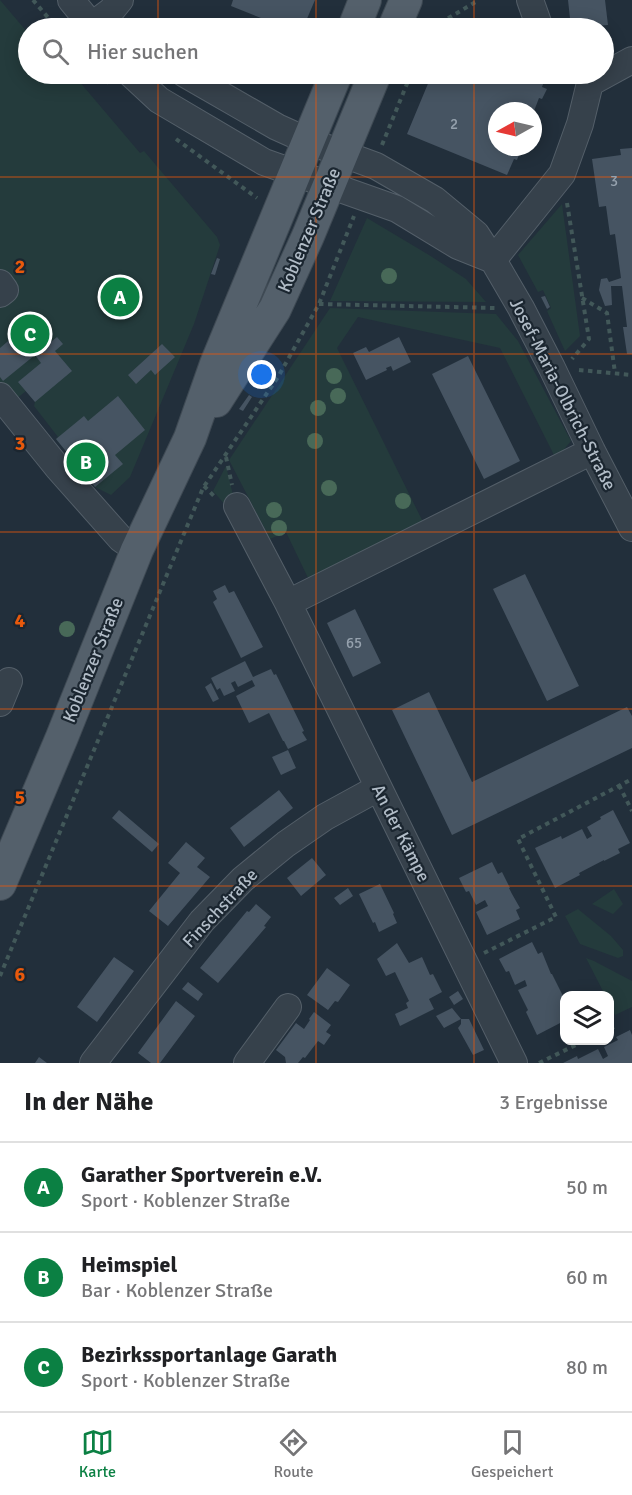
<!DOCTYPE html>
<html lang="de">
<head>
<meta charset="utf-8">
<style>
  body { margin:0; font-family:Signika,sans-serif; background:#f6f6f6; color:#202124 }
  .controls { position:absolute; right:18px; bottom:18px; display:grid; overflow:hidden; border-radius:12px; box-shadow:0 3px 15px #0003 }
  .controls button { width:54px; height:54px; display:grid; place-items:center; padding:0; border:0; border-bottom:2px solid #e0e0e0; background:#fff; color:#202124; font:30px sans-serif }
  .compass { position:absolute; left:488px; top:102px; width:54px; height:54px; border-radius:50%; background:#fff; box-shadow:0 3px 15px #0003; rotate:262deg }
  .you { position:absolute; left:262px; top:375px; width:21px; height:21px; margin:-15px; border:4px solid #fff; border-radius:50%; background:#1a73e8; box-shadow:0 0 0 9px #1a73e833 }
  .badge { display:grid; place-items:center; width:39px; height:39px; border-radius:50%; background:#0b8043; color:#fff; font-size:20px; font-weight:700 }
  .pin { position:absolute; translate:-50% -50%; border:3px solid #fff; box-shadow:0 2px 6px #0006 }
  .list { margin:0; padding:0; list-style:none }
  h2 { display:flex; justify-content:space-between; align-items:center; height:78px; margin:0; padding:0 24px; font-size:26px }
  h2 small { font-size:20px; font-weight:400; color:#757577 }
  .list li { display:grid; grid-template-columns:39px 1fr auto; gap:18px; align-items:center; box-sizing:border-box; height:90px; padding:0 24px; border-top:2px solid #e0e0e0 }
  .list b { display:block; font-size:22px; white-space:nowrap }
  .list p { margin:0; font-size:20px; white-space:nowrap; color:#757577 }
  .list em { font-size:20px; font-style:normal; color:#757577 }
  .icon { flex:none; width:33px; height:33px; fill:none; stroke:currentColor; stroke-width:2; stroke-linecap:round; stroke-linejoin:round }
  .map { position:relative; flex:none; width:632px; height:1063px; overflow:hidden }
  .search { position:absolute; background:#fff; box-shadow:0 3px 15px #0003; left:18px; right:18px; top:18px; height:66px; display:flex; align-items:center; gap:15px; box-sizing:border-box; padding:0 21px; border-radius:33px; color:#757577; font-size:22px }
  .sheet { height:348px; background:#fff }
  nav { display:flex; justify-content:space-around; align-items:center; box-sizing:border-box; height:84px; border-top:2px solid #e0e0e0; background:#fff; font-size:16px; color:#757577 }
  nav a { display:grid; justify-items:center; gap:3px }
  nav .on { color:#0b8043 }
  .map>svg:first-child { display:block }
  .green { fill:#243b3c }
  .building { fill:#465462 }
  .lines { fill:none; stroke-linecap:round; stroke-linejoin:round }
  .minor-casing { stroke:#545f69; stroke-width:28 }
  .major-casing { stroke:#3f4a54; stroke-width:34 }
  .path { stroke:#425859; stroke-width:4; stroke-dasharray:4.5 4.5; stroke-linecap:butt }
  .minor { stroke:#36414b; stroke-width:26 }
  .major { stroke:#54606b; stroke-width:32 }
  .tree { fill:#486958 }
  .grid { fill:none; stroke:#e8590c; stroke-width:1.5; stroke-opacity:0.55 }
  .labels { text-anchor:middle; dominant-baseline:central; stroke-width:4.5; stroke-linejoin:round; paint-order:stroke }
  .number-label { font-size:15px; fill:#96a2ae }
  .street-label { font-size:18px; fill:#b1bcc7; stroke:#1b2630 }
  .grid-label { font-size:20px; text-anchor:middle; font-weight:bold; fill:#e8590c; stroke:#1b2630; stroke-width:4.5; stroke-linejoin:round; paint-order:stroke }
</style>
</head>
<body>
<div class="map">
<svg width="632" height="1063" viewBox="0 0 632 1063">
  <rect width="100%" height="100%" fill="#222f3b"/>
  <path class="green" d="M0,0L28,33V74H73L140,153L144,151L217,237L220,245L194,324L130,477L111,495L95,487L56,439L58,437L34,406L35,402L26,391L0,412Z
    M562,204L580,336L565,351L547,311L551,308L543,290L538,292L518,255Z
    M367,218L429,255L466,279L486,302L330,301Z
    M330,308L496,314L518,341L571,441L556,459L500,348L358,317L337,348L424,524L309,580L286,532L270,539L229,460Z
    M226,466L234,499L227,507L213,491Z
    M614,889L623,904L613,914L592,904Z
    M578,909L611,936L623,950V956L618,958L580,944L565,916Z
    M586,958L594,961L632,981V1007L615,1015L610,1004V996L605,995Z"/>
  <path class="building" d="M233,0H315L303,28H286L231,6Z
    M568,0H605L608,25L571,28Z
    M432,74H531L545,79L542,87L547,89L542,99L539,98L534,111H497V147H519L521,149L517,160L514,159L507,175L407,134Z
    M632,148V354H627L623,327H627L622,286H611L612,305L605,306L599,290L601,279L607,278L609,282L621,278L615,234L610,235L606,206L599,207L592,159L621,155L620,149Z
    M217,258L220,259L215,275L211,274Z
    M545,296L550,307L547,309L541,297Z
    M28,324L46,346L57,337L63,344L55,351L72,371L35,402L18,382L41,363L35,355L3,381L0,377V348Z
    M399,337L411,362L393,371L391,366L386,368L387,370L366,380L353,353L366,347L369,352Z
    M162,344L175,357L155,375L151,370L136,384L128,375Z
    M468,356L520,461L484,479L432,374Z
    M249,395L252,397L243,411L239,409Z
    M118,396L145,430L115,455L123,464L95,487L56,439L84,416L88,421Z
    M525,574L579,686L547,701L493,589Z
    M225,585L229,593L234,591L263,647L241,658L213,602L217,599L213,591Z
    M355,609L381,663L353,677L327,623Z
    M245,661L253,677L271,669L274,675L276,674L304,731L302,732L307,740L288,749L284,741H283L269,713L249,723L236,696L255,686L252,680L238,687L235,681L231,683L235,691L224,696L220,688L217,690L211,678Z
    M211,683L219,699L213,702L205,687Z
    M429,692L472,782L627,707L632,716V748L452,835L392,710Z
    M288,750L296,768L281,775L272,757Z
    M279,790L293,808L244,847L230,828Z
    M119,810L159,844L152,852L112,818Z
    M613,810L630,843L618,849L620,853L604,861V860L579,873L580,875L555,888L535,848L561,836L562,839L582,829L587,839L592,836L587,827L601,819L600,817Z
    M186,842L205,858L197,867L210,877L168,926L149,911L180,873L168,863Z
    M312,858L326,875L301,896L287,878Z
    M492,862L498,874L502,872L510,888H509L512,894L520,908L516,910L520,919L487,935L476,912L488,906L485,900L476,905L469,891L466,892L459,878Z
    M380,884L394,913L393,914L397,923L379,932L375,922L373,923L359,894Z
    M348,888L353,896L340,905L334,898Z
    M256,904L271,917L264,926L266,927L218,983L200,968L247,911L249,912Z
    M532,942L538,954L542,952L551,974H552L564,998V1021L537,1035L526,1012L528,1010L518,990L527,986L525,980L515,985L509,971L506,972L499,959Z
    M397,943L409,963L422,957L430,975L433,974L442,992L429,999L434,1009L400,1026L395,1014L408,1008L406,1003L409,1001L395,972L386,976L377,959Z
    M114,957L134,971L97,1022L77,1007Z
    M327,968L350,985L338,1002L335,1001L328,1010L307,995Z
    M188,982L203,994L198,1001L182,989Z
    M458,991L463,999L454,1005L449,997Z
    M176,1001L195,1016L160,1063H151L138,1053Z
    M452,1008L461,1019L444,1028L436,1016Z
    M314,1012L331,1025L326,1032L331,1035L324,1045L318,1041L305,1058L303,1057L298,1063H286L285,1057L276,1050L296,1023L304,1029L310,1020L309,1019Z
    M461,1019H469L484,1050L473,1055L458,1028L461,1024Z
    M630,1030L632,1035V1063H563L577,1056L578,1059L598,1049L603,1059L608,1056L604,1047L618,1040L616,1037Z
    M39,1057L47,1063H35Z"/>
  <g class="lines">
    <g class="minor-casing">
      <path id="minor" d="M71,0L94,28
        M530,0L540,28
        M92,25L111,11L120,0
        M131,74L159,100L264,162L397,209L458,246L493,260
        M185,74L277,127L308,141L376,166L435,200L476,234L493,260L521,308L552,368L592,451L632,528
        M493,260L562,174L580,124L590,83L632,60
        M0,283L5,290L0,294
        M0,396L58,468L121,539L137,550
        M237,506L288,603L514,1063
        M288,603L592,451
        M0,703L9,681
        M93,1063L202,921L243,879L286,844L325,817L378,788
        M247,1063L288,1007"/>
    </g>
    <g class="major-casing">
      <path id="major" d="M354,28L365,0
        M394,28L406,0
        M216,401L275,309L308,236L375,74
        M0,884L62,737L137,550L190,438L216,364L336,74"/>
    </g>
    <path class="path" d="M33,0L57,28
      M433,28L435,26L479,0
      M99,74L110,84
      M176,139L257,198
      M382,145L411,74
      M567,203L589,339L572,359
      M582,298L607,313L615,373
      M319,304L495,308
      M579,370L632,375
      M226,457L232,485
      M204,486L216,498
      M619,785L632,811
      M484,953L556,917L518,839L632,779
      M0,976L203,488L278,377L319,304L354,216
      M610,1029L614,1027
      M539,1063L586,1040"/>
    <use href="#minor" class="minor"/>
    <use href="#major" class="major"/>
  </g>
  <g class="tree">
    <circle cx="389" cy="276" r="8"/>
    <circle cx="334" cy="376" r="8"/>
    <circle cx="338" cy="396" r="8"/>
    <circle cx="318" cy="408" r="8"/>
    <circle cx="315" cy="441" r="8"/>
    <circle cx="329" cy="488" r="8"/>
    <circle cx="403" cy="501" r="8"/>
    <circle cx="274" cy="510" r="8"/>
    <circle cx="279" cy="528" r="8"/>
    <circle cx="67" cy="629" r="8"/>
  </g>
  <path class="grid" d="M158,0V28M316,0V28M474,0V28M158,74V1063M316,74V1063M474,74V1063M0,177H632M0,354H632M0,532H632M0,709H632M0,886H632"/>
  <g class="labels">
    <g class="number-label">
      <text x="454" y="124">2</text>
      <text x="614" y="181">3</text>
      <text x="354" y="643">65</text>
    </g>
    <g class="street-label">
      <text transform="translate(309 230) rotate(-67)">Koblenzer Straße</text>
      <text transform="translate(563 394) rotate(63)">Josef-Maria-Olbrich-Straße</text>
      <text transform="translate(93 660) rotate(-68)">Koblenzer Straße</text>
      <text transform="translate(401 833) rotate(63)">An der Kämpe</text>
      <text transform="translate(220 908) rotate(-47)">Finschstraße</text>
    </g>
  </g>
  <g class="grid-label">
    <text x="20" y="273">2</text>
    <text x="20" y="450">3</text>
    <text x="20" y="627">4</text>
    <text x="20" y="804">5</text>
    <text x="20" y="981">6</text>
  </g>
</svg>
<div class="controls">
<button><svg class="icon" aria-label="layers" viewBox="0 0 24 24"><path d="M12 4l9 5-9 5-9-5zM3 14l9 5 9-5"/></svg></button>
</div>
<svg class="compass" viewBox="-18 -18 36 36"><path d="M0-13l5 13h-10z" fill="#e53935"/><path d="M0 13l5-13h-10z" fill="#757577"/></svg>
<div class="you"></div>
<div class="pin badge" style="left:120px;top:297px">A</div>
<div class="pin badge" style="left:86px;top:462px">B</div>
<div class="pin badge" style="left:30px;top:334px">C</div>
<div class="search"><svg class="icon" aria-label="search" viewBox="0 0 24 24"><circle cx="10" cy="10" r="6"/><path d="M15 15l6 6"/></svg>Hier suchen</div>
</div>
<section class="sheet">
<h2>In der Nähe<small>3 Ergebnisse</small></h2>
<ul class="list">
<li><span class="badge">A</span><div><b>Garather Sportverein e.V.</b><p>Sport · Koblenzer Straße</p></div><em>50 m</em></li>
<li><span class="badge">B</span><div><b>Heimspiel</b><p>Bar · Koblenzer Straße</p></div><em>60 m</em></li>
<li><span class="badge">C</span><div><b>Bezirkssportanlage Garath</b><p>Sport · Koblenzer Straße</p></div><em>80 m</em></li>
</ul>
</section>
<nav>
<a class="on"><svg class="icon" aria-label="map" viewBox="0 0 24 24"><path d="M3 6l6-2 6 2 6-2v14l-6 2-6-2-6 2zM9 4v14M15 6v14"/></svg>Karte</a>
<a><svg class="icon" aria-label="directions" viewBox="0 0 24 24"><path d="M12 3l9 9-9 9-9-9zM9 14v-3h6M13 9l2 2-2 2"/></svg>Route</a>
<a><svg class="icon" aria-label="saved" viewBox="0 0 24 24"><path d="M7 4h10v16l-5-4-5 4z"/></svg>Gespeichert</a>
</nav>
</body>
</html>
